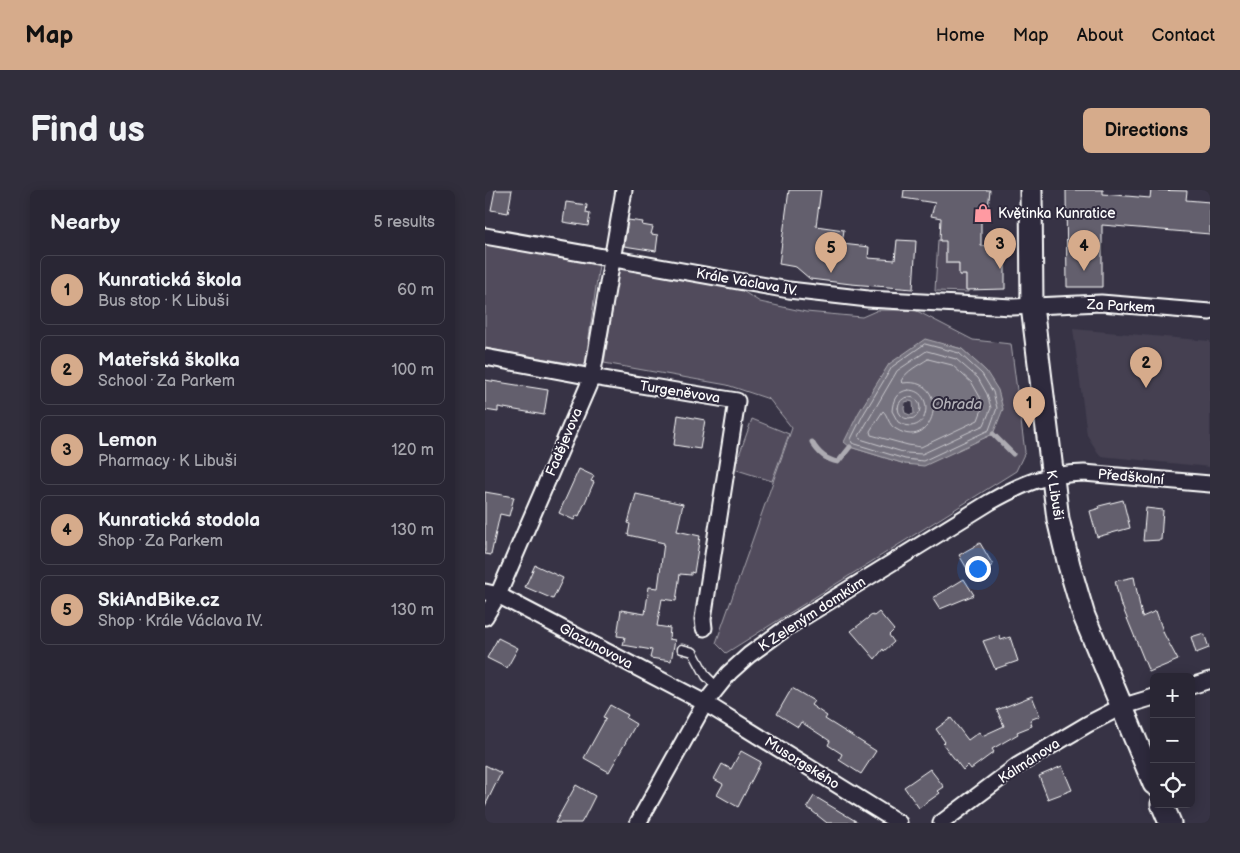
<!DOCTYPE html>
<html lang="en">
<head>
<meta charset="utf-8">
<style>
  body { margin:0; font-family:"Balsamiq Sans",sans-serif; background:#312e3c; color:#f1f3f6 }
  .controls { position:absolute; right:15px; bottom:15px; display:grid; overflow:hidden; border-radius:8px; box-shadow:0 2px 12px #0003 }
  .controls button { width:45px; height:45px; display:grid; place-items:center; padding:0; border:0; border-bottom:1px solid #45434f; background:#292634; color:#f1f3f6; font:25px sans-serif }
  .you { position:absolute; left:492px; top:378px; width:18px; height:18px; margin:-12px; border:4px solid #fff; border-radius:50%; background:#1a73e8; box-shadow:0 0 0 8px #1a73e833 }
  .badge { display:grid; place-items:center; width:32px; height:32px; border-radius:50%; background:#d6ab8b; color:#111; font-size:16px; font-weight:700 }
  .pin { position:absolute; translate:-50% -41px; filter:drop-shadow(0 1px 2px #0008) }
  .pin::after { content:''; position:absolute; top:26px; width:18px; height:15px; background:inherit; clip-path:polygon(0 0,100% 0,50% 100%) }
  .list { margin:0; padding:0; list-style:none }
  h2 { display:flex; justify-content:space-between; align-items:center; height:65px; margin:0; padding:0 20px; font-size:21px }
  h2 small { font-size:16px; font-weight:400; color:#a5a5ac }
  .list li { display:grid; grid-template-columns:32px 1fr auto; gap:15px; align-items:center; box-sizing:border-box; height:70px; margin:0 10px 10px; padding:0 10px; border:1px solid #45434f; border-radius:8px }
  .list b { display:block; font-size:19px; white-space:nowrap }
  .list p { margin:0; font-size:16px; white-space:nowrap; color:#a5a5ac }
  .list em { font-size:16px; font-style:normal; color:#a5a5ac }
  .icon { flex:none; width:28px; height:28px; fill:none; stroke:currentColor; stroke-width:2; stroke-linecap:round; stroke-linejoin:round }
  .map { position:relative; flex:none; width:725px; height:633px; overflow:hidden; border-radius:8px }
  header { display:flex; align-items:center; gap:30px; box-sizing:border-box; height:70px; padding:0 25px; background:#d6ab8b; color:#111 }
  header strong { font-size:24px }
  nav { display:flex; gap:28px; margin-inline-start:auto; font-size:18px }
  .intro { display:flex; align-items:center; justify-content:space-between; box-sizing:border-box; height:120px; padding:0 30px }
  h1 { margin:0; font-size:35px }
  .button { padding:12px 22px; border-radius:8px; background:#d6ab8b; color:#111; font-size:18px; font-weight:700 }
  main { display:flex; gap:30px; padding:0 30px }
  aside { flex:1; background:#292634; border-radius:8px; box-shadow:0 2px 12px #0003 }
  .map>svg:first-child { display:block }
  .built { fill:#444051 }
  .green { fill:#514c5c; stroke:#a8a6ae; fill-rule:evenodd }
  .water { fill:#76737f; stroke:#adabb2; fill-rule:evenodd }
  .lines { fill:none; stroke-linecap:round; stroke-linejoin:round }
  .shore { stroke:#c8c7cc; stroke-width:1 }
  .stream { stroke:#adabb2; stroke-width:5 }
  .building { fill:#635f6d; stroke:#fff }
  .lane-casing { stroke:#fff; stroke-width:11 }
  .street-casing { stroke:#fff; stroke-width:19 }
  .secondary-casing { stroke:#fff; stroke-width:25 }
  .lane { stroke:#2f2a3d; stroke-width:8 }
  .street { stroke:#2f2a3d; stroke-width:15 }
  .secondary { stroke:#2f2a3d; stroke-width:21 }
  .labels { text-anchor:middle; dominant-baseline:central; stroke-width:4; stroke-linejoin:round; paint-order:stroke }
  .poi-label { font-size:14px; fill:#fff; stroke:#2f2a3d; text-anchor:start }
  .street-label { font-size:14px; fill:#fff; stroke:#2f2a3d }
  .water-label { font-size:15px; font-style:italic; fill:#b4b2b9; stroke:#2f2a3d }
</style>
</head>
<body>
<header>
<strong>Map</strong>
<nav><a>Home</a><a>Map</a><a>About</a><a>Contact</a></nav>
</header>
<div class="intro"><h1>Find us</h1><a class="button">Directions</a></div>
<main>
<aside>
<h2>Nearby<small>5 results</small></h2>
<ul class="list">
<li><span class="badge">1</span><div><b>Kunratická škola</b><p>Bus stop · K Libuši</p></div><em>60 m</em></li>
<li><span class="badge">2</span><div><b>Mateřská školka</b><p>School · Za Parkem</p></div><em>100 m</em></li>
<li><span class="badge">3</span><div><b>Lemon</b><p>Pharmacy · K Libuši</p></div><em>120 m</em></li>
<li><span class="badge">4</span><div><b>Kunratická stodola</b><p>Shop · Za Parkem</p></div><em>130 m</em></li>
<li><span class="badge">5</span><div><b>SkiAndBike.cz</b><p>Shop · Krále Václava IV.</p></div><em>130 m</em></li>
</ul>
</aside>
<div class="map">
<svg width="725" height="633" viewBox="0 0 725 633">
  <rect width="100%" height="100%" fill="#373345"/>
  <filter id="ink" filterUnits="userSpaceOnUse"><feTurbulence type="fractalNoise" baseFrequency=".02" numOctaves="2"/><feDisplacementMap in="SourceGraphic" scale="10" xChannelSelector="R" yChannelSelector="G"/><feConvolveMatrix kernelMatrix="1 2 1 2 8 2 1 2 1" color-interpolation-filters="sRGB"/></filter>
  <g filter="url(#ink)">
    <path class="built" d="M588,139L725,151V277L615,266L602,245Z"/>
    <path class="green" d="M453,50L495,51L461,58V73H474V85H481V99H483V102L450,101Z
      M0,54L114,75L100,176L0,158Z
      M134,78L256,100L275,112L321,122L377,127L393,120H430L488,150L526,154L540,262L531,281L241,463L231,453L307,238L284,209L242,195L119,173ZM460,154L477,159L501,181L508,244L494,250L420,274L365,257Z
      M267,229L304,244L287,291L249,279Z"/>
    <path class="water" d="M440,149L477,159L501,181L513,200L518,219L508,244L439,276L420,274L365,257L359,252L374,222L404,174ZM424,211L428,212L429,224L425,225L420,223L419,219L420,212Z"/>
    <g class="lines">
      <path class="shore" d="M440,154L474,163L497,184L508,202L512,218L504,240L438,271L420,269L367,253L366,249L378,225L407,177Z
        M442,161L471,169L493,188L502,204L506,218L499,235L437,264L421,263L375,249L374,246L412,181Z
        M443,169L467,175L487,193L495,207L498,217L493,230L436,257L423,255L386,245L385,241L398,221C403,225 403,235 411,239C451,264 467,186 418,193L416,191C421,181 434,175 443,169Z
        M423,200C452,200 444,250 413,232L407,221C408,210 411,202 423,200Z
        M413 218a11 11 0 1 1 22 0a11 11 0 1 1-22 0Z"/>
      <path class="stream" d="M508,244L528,264
        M327,252C333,263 341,270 353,272L365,257"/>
    </g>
    <path class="building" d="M10,0H27L23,23L6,20Z
      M304,0H336L331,36L359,40L357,54L384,57L383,68L410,70L412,50L431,51L428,99L366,94L325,89L311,77L294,74Z
      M419,0H505L502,28L496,27V56L520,55V99L481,100V85H474V73H461V51H455L456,28L446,26L450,13L418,8Z
      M581,0H618V4L665,8L666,0L702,1L701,10L725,12V44L617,35V97H582Z
      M81,12L102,15L101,23L105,24L103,36L78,32Z
      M143,30L158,32L157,35L168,37L166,44L173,45L171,61L139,56Z
      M0,190L63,200L59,225L13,217V222L0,220Z
      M193,225L220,230L215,259L189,255Z
      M94,279L109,286L106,291L109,292L94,326L92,325L89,330L74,323Z
      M0,302L29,307L24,326L15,324L6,365L0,364Z
      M151,304L198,314L192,341L215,346L209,383L206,382V385L195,384L191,411L177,409L172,436L185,438L184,449L190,450L186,471L165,468L167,460L138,455L140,447L132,446L136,420L160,424L164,397L173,398L179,353L143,345L145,334L143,333Z
      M638,310L645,338L612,347L605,321L615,318L614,316Z
      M661,318L678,320L676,350L658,351Z
      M495,353L508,375L487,387L474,365Z
      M50,375L78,388L68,409L40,397Z
      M649,387L657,427L671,421L679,444L693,470L664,482L637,416H636L630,391Z
      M479,389L489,405L455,419L448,408Z
      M394,422L409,440L404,445L409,452L399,461L398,459L390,469L366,441L387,425L389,426Z
      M719,443L724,458L711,463L706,447Z
      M514,446L516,450L525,447L533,471L510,479L498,451Z
      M13,448L33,458L22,478L2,468Z
      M307,498L329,511L326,515L342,526L340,529L391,561L376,584L354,570L357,564L343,555L345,551L316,532L313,537L292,524Z
      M547,506L555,526L545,530L547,536L532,542L533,544L507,559L509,562L486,579L483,575L478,580L458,554L460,552L451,539L466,528L483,550L494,542L497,546L519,536L512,520Z
      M125,515L143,525L141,528L151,534L124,582L99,568L121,528L118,527Z
      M256,561L276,572L253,617L232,605L238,594L229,589L237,574L246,579Z
      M0,575L16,583L0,616Z
      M577,576L587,600L563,609L554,586Z
      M445,579L459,597L453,601L455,603L434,618L419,597Z
      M91,595L110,606L99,628L96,633H70Z
      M329,606L374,633H342L322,617Z"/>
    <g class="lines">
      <g class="lane-casing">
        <path id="lane" d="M197,459L208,462L221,486L232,497"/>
      </g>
      <g class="street-casing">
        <path id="street" d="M0,46L304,100L383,109L527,117L616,113L725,122
          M0,167L107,187L252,211L218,429L219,438
          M0,402L13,405L220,513L414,633
          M0,427L13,405L107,187L139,0
          M706,496L725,490
          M153,633L220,513L244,483L264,465L301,438L505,312C539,293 559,284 599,283L725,294
          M456,633L532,576L603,534L636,517L669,507"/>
      </g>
      <g class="secondary-casing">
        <path id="secondary" d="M546,0L547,116L573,329L584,375L599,426L669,594
          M677,614L685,633"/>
      </g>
      <use href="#lane" class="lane"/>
      <use href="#street" class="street"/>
      <use href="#secondary" class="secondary"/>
    </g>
  </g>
  <defs>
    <g id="shop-bare" transform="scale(1.5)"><path d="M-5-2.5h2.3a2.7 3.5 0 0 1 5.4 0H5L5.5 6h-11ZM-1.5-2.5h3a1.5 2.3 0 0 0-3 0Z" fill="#ff9aa2" stroke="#2f2a3d" stroke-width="2.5" paint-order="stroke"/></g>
  </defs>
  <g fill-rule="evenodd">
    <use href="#shop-bare" x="498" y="23"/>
  </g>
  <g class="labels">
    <g class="poi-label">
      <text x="513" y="23">Květinka Kunratice</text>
    </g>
    <g class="street-label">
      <text transform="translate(262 92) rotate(10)">Krále Václava IV.</text>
      <text transform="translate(636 116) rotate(3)">Za Parkem</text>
      <text transform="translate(195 202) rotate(9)">Turgeněvova</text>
      <text transform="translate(79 252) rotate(-67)">Fadějevova</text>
      <text transform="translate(646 287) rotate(5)">Předškolní</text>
      <text transform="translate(570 305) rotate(81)">K Libuši</text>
      <text transform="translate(327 424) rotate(-33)">K Zeleným domkům</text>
      <text transform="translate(111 456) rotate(28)">Glazunovova</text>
      <text transform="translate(544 571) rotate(-33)">Kálmánova</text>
      <text transform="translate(317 573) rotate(32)">Musorgského</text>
    </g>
    <g class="water-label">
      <text x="472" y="214">Ohrada</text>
    </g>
  </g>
</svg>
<div class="controls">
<button>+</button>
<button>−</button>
<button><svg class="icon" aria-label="locate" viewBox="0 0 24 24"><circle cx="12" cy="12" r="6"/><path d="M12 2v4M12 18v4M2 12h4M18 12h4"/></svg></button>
</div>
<div class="you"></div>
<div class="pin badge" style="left:544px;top:238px">1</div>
<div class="pin badge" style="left:661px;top:198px">2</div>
<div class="pin badge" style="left:515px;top:79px">3</div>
<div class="pin badge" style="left:599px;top:81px">4</div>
<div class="pin badge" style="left:346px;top:83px">5</div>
</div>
</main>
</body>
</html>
